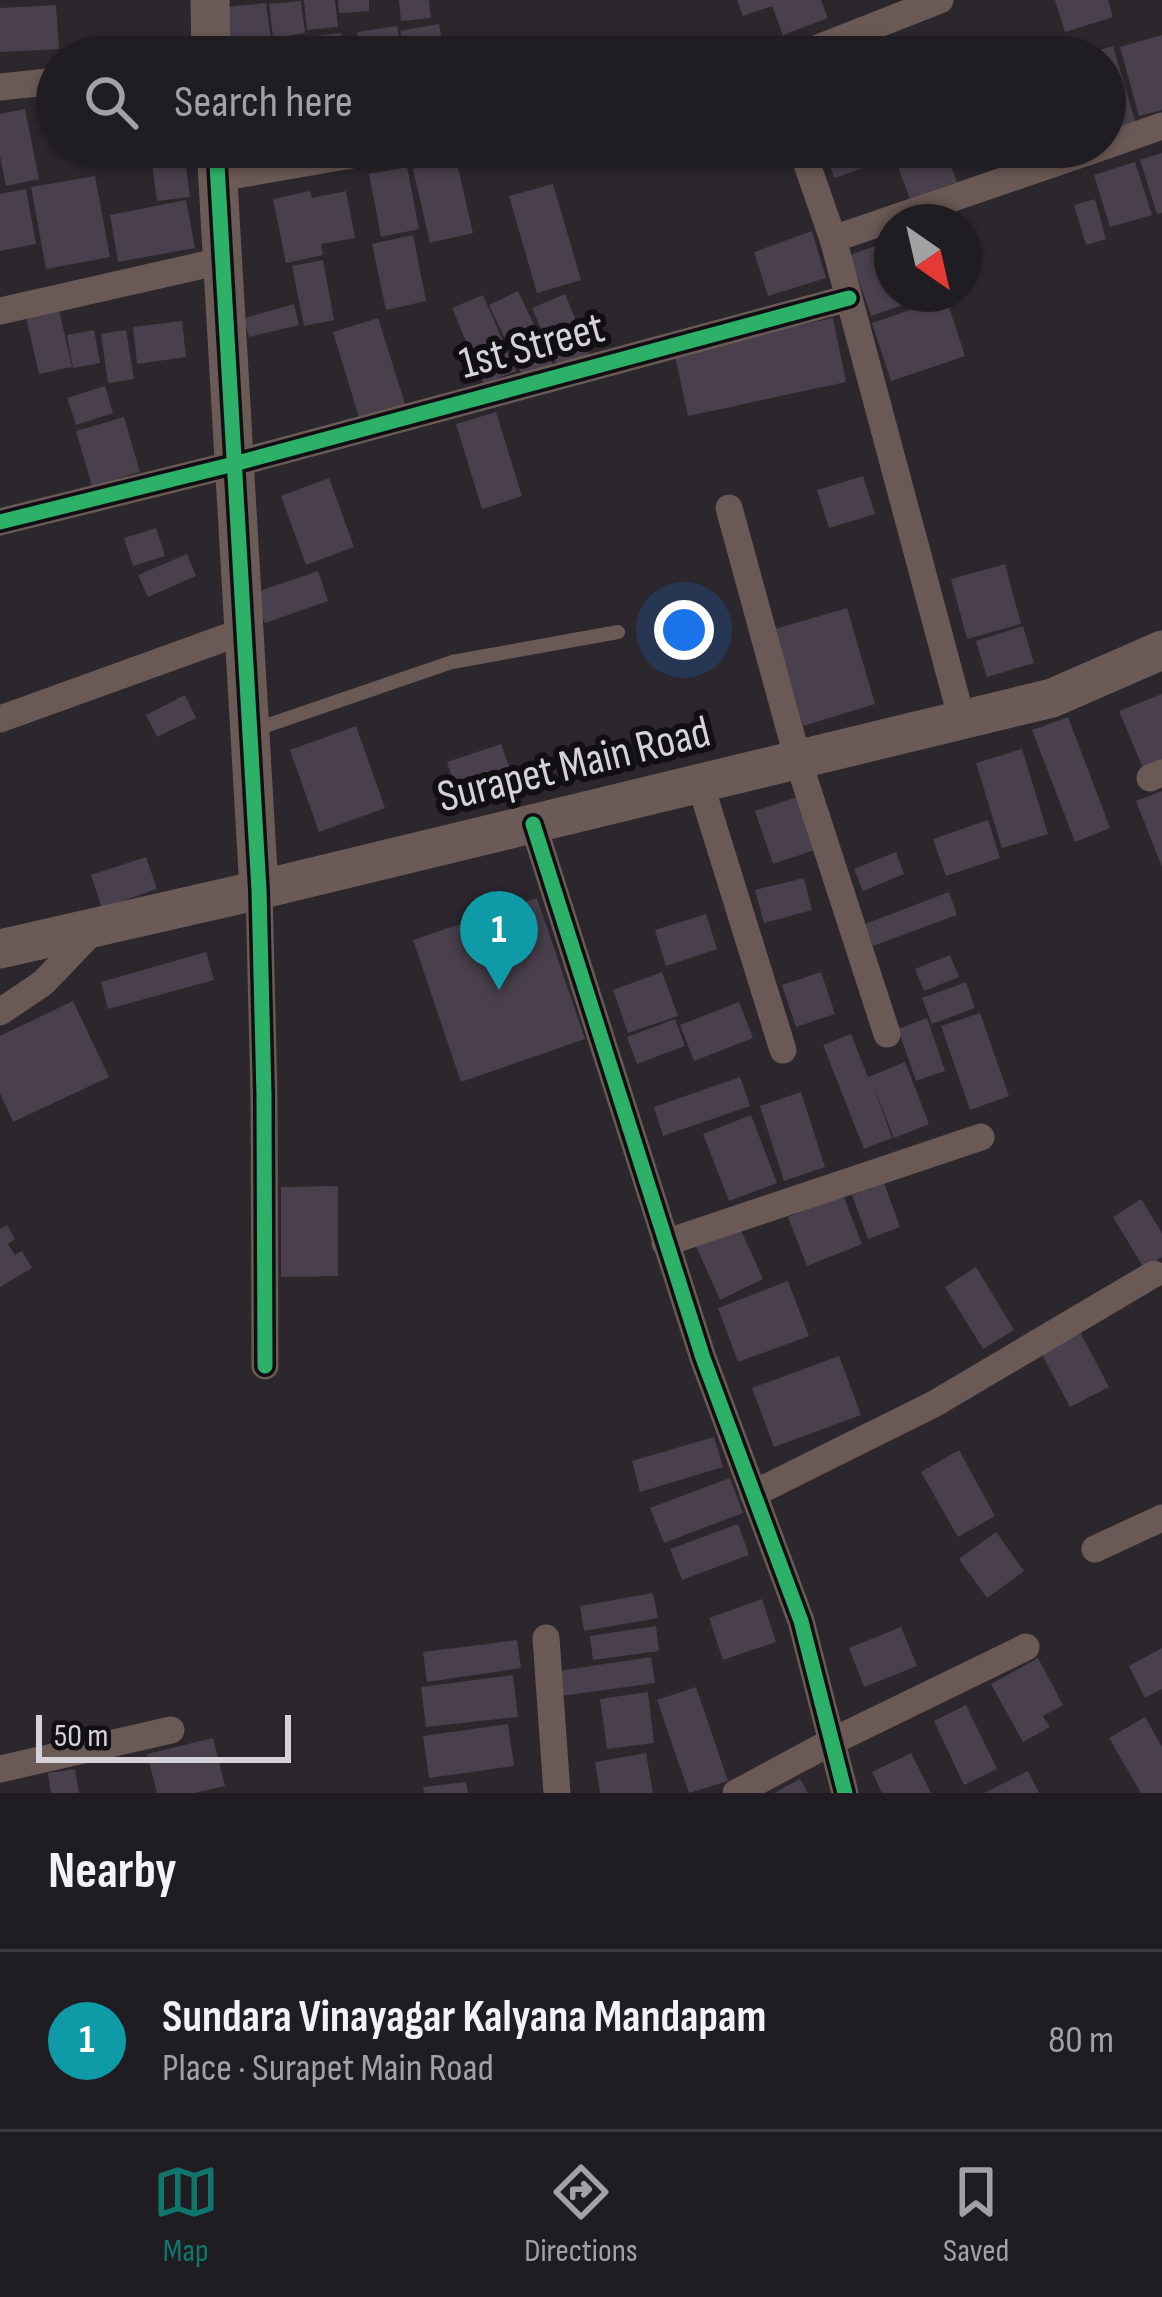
<!DOCTYPE html>
<html lang="en">
<head>
<meta charset="utf-8">
<style>
  body { margin:0; font-family:"Sofia Sans Condensed",sans-serif; background:#28262a; color:#f1f3f6 }
  .compass { position:absolute; left:874px; top:204px; width:108px; height:108px; border-radius:50%; background:#201d22; box-shadow:0 3px 9px #0004; rotate:146deg }
  .scale { position:absolute; left:36px; bottom:30px; width:255px; box-sizing:border-box; padding-left:12px; border:6px solid #d6d2d9; border-top:0; font-size:33px; line-height:42px; white-space:nowrap; color:#d6d2d9; -webkit-text-stroke:9px #120f14; paint-order:stroke }
  .you { position:absolute; left:684px; top:630px; width:42px; height:42px; margin:-30px; border:9px solid #fff; border-radius:50%; background:#1a73e8; box-shadow:0 0 0 18px #1a73e833 }
  .badge { display:grid; place-items:center; width:78px; height:78px; border-radius:50%; background:#0f766e; color:#fff; font-size:39px; font-weight:700 }
  .pin { position:absolute; translate:-50% -99px; filter:drop-shadow(0 3px 6px #0008) }
  .pin::after { content:''; position:absolute; top:63px; width:42px; height:36px; background:inherit; clip-path:polygon(0 0,100% 0,50% 100%) }
  .list { margin:0; padding:0; list-style:none }
  h2 { display:flex; justify-content:space-between; align-items:center; height:156px; margin:0; padding:0 48px; font-size:51px }
  h2 small { font-size:39px; font-weight:400; color:#a2a2a5 }
  .list li { display:grid; grid-template-columns:78px 1fr auto; gap:36px; align-items:center; box-sizing:border-box; height:180px; padding:0 48px; border-top:3px solid #3d3b40 }
  .list b { display:block; font-size:45px; white-space:nowrap }
  .list p { margin:0; font-size:39px; white-space:nowrap; color:#a2a2a5 }
  .list em { font-size:39px; font-style:normal; color:#a2a2a5 }
  .icon { flex:none; width:66px; height:66px; fill:none; stroke:currentColor; stroke-width:2; stroke-linecap:round; stroke-linejoin:round }
  .map { position:relative; flex:none; width:1162px; height:1793px; overflow:hidden }
  .search { position:absolute; background:#201d22; box-shadow:0 3px 9px #0004; left:36px; right:36px; top:36px; height:132px; display:flex; align-items:center; gap:30px; box-sizing:border-box; padding:0 42px; border-radius:66px; color:#a2a2a5; font-size:45px }
  .sheet { height:336px; background:#201d22 }
  nav { display:flex; justify-content:space-around; align-items:center; box-sizing:border-box; height:168px; border-top:3px solid #3d3b40; background:#201d22; font-size:33px; color:#a2a2a5 }
  nav a { display:grid; justify-items:center; gap:6px }
  nav .on { color:#0f766e }
  .map>svg:first-child { display:block }
  .building { fill:#493f4d }
  .lines { fill:none; stroke-linecap:round; stroke-linejoin:round }
  .lane { stroke:#6a5955; stroke-width:14 }
  .street { stroke:#6a5955; stroke-width:27 }
  .secondary { stroke:#6c5a57; stroke-width:39 }
  .cycleway-casing { stroke:#120f14; stroke-width:22 }
  .cycleway { stroke:#2db169; stroke-width:15 }
  .labels { text-anchor:middle; dominant-baseline:central; stroke-width:12; stroke-linejoin:round; paint-order:stroke }
  .street-label { font-size:45px; fill:#d6d2d9; stroke:#120f14 }
</style>
</head>
<body>
<div class="map">
<svg width="1162" height="1793" viewBox="0 0 1162 1793">
  <rect width="100%" height="100%" fill="#2b272d"/>
  <path class="building" d="M304,0H335L338,27L307,30Z
    M338,0H369V11L339,13Z
    M399,0H429L431,18L401,21Z
    M737,0H821L828,18L783,35L772,6L743,16Z
    M1055,0H1108L1113,17L1065,32Z
    M301,1L305,33L273,38L269,4Z
    M266,3L271,40L231,44L226,7Z
    M56,5L59,49L0,52V8Z
    M439,24L444,52L438,53L439,57H405L400,31Z
    M397,26L402,57H361L357,32Z
    M341,33L344,57H286L284,40Z
    M1162,35V110L1139,116L1120,47Z
    M277,45L278,57H233L232,50Z
    M1113,46L1136,124L1105,133V57L1079,56Z
    M25,109L39,179L6,186L0,156V114Z
    M123,147H155L157,161L125,165Z
    M824,147H886L890,159L834,178Z
    M900,147H944L957,182L910,199L892,150Z
    M1162,153V213L1157,214L1140,160Z
    M185,159L190,197L157,201L152,164Z
    M456,159L473,233L430,243L413,169Z
    M1135,162L1152,215L1110,227L1094,175Z
    M407,167L419,229L381,237L369,174Z
    M95,176L110,257L46,269L31,187Z
    M553,184L581,280L537,293L509,196Z
    M26,189L36,244L0,251V194Z
    M310,191L312,198L346,191L355,238L321,244L323,255L286,263L273,199Z
    M1095,199L1106,239L1086,245L1074,205Z
    M186,200L195,248L118,262L110,215Z
    M812,231L826,278L768,296L754,252Z
    M413,235L426,301L386,310L372,244Z
    M892,240V294H925L926,297L871,316L850,255Z
    M323,260L334,320L304,326L292,266Z
    M518,291L553,365L524,379L489,305Z
    M565,294L590,355L558,368L532,308Z
    M483,295L516,371L484,384L452,308Z
    M946,298L965,356L891,381L872,323Z
    M294,304L299,325L249,337L244,318Z
    M58,305L72,367L39,374L25,313Z
    M378,318L407,410L361,424L333,332Z
    M833,318L846,382L688,416L674,352Z
    M182,321L186,357L137,364L133,327Z
    M94,330L100,363L73,368L67,335Z
    M126,330L134,379L108,383L101,334Z
    M105,386L113,413L76,425L67,398Z
    M496,412L522,496L482,509L456,424Z
    M124,417L140,472L92,486L76,431Z
    M863,476L875,514L829,528L817,490Z
    M329,478L354,547L306,565L281,496Z
    M156,528L165,556L133,566L124,538Z
    M187,554L196,576L148,597L138,575Z
    M1005,564L1021,624L967,639L951,579Z
    M318,571L328,601L265,623L254,593Z
    M847,608L875,704L803,726L775,629Z
    M1023,626L1034,663L987,677L976,641Z
    M1162,694V760L1143,768L1119,711Z
    M185,695L196,718L157,737L146,715Z
    M1068,717L1110,828L1075,842L1032,730Z
    M356,726L385,808L319,832L290,750Z
    M501,744L518,792L463,812L447,762Z
    M1022,749L1048,834L1002,848L976,763Z
    M1162,791V867L1136,801Z
    M800,796L818,849L773,864L755,811Z
    M988,820L1000,858L946,876L933,839Z
    M896,852L904,874L863,891L854,869Z
    M146,857L157,889L102,908L91,875Z
    M804,878L812,910L764,923L755,890Z
    M949,892L957,915L873,946L865,924Z
    M537,898L585,1039L461,1082L413,940Z
    M706,914L717,949L666,966L655,930Z
    M206,952L214,980L108,1009L101,982Z
    M950,955L959,977L924,991L915,969Z
    M662,972L678,1016L628,1033L613,990Z
    M821,972L835,1014L796,1027L782,985Z
    M966,982L975,1008L932,1024L922,998Z
    M73,1001L109,1077L13,1122L0,1093V1036Z
    M739,1002L753,1038L694,1061L680,1025Z
    M980,1013L1009,1096L970,1110L941,1026Z
    M927,1018L945,1071L916,1081L898,1029Z
    M675,1019L685,1046L637,1064L627,1037Z
    M851,1034L868,1077L905,1062L929,1124L894,1138L873,1085L892,1138L864,1149L823,1045Z
    M740,1077L750,1106L663,1136L654,1107Z
    M801,1092L825,1167L784,1181L760,1106Z
    M751,1115L777,1183L729,1201L703,1134Z
    M884,1183L900,1227L868,1239L852,1195Z
    M338,1186V1276L281,1277V1187Z
    M843,1195L862,1244L807,1266L788,1217Z
    M1141,1199L1162,1233V1257L1144,1268L1113,1217Z
    M7,1225L15,1239L8,1244L15,1255L22,1251L32,1268L0,1287V1229Z
    M739,1226L763,1279L720,1300L696,1246Z
    M976,1267L1014,1330L983,1349L945,1287Z
    M788,1281L809,1336L738,1362L718,1308Z
    M1078,1328L1109,1387L1070,1407L1039,1349Z
    M839,1356L861,1415L774,1447L752,1388Z
    M714,1437L723,1467L640,1492L632,1461Z
    M959,1450L995,1516L958,1537L921,1472Z
    M730,1478L743,1513L664,1543L650,1508Z
    M738,1524L749,1555L682,1580L670,1549Z
    M996,1532L1024,1571L987,1598L959,1559Z
    M653,1593L658,1618L584,1631L580,1606Z
    M762,1599L776,1642L723,1660L709,1618Z
    M656,1626L659,1651L593,1660L590,1636Z
    M901,1627L917,1666L864,1687L849,1648Z
    M517,1640L521,1668L427,1682L423,1652Z
    M1162,1648V1689L1145,1698L1129,1666Z
    M651,1657L655,1683L561,1696L558,1671Z
    M1038,1658L1063,1705L1043,1716L1050,1727L1023,1742L991,1684Z
    M513,1675L518,1717L426,1727L421,1687Z
    M696,1687L728,1781L689,1793L657,1700Z
    M648,1692L654,1743L607,1749L600,1699Z
    M966,1705L997,1769L964,1785L934,1721Z
    M1145,1717L1162,1747V1793H1141L1109,1738Z
    M508,1724L514,1766L429,1778L423,1736Z
    M213,1738L225,1786L195,1793H157L147,1754Z
    M646,1753L653,1793H600L595,1762Z
    M911,1753L931,1793H882L872,1772Z
    M75,1769L79,1793H51L48,1773Z
    M1028,1771L1039,1793H984Z
    M800,1779L808,1793H774Z
    M466,1782L468,1793H424L423,1787Z"/>
  <g class="lines">
    <path class="lane" d="M254,730L452,662L618,632"/>
    <path class="street" d="M795,57L940,0
      M0,87L57,81
      M1105,146L1162,126
      M801,147L833,239L849,298L962,720
      M218,178L398,147
      M833,239L1102,147
      M0,311L221,261
      M729,508L798,760L887,1034
      M0,522L234,464L849,298
      M0,719L244,631
      M1150,778L1162,773
      M700,783L783,1050
      M533,824L703,1358L801,1621L845,1793
      M259,890L264,1096L265,1366
      M0,1012L43,983L94,930
      M665,1243L981,1137
      M753,1494L934,1404L1154,1274
      M1095,1549L1162,1518
      M546,1638L557,1793
      M0,1769L171,1730
      M736,1793L831,1742L1026,1647"/>
    <path class="secondary" d="M210,0L211,57
      M216,147L259,890
      M0,949L259,890L1052,698L1162,650"/>
    <g class="cycleway-casing">
      <path id="cycleway" d="M216,147L259,890L264,1096L265,1366
        M0,522L234,464L849,298
        M533,824L703,1358L801,1621L845,1793"/>
    </g>
    <use href="#cycleway" class="cycleway"/>
  </g>
  <g class="labels">
    <g class="street-label">
      <text transform="translate(532 346) rotate(-15)">1st Street</text>
      <text transform="translate(574 765) rotate(-14)">Surapet Main Road</text>
    </g>
  </g>
</svg>
<svg class="compass" viewBox="-18 -18 36 36"><path d="M0-13l5 13h-10z" fill="#e53935"/><path d="M0 13l5-13h-10z" fill="#a2a2a5"/></svg>
<div class="scale">50 m</div>
<div class="you"></div>
<div class="pin badge" style="left:499px;top:990px;background:#0f9aa8">1</div>
<div class="search"><svg class="icon" aria-label="search" viewBox="0 0 24 24"><circle cx="10" cy="10" r="6"/><path d="M15 15l6 6"/></svg>Search here</div>
</div>
<section class="sheet">
<h2>Nearby<small></small></h2>
<ul class="list">
<li><span class="badge" style="background:#0f9aa8">1</span><div><b>Sundara Vinayagar Kalyana Mandapam</b><p>Place · Surapet Main Road</p></div><em>80 m</em></li>
</ul>
</section>
<nav>
<a class="on"><svg class="icon" aria-label="map" viewBox="0 0 24 24"><path d="M3 6l6-2 6 2 6-2v14l-6 2-6-2-6 2zM9 4v14M15 6v14"/></svg>Map</a>
<a><svg class="icon" aria-label="directions" viewBox="0 0 24 24"><path d="M12 3l9 9-9 9-9-9zM9 14v-3h6M13 9l2 2-2 2"/></svg>Directions</a>
<a><svg class="icon" aria-label="saved" viewBox="0 0 24 24"><path d="M7 4h10v16l-5-4-5 4z"/></svg>Saved</a>
</nav>
</body>
</html>
